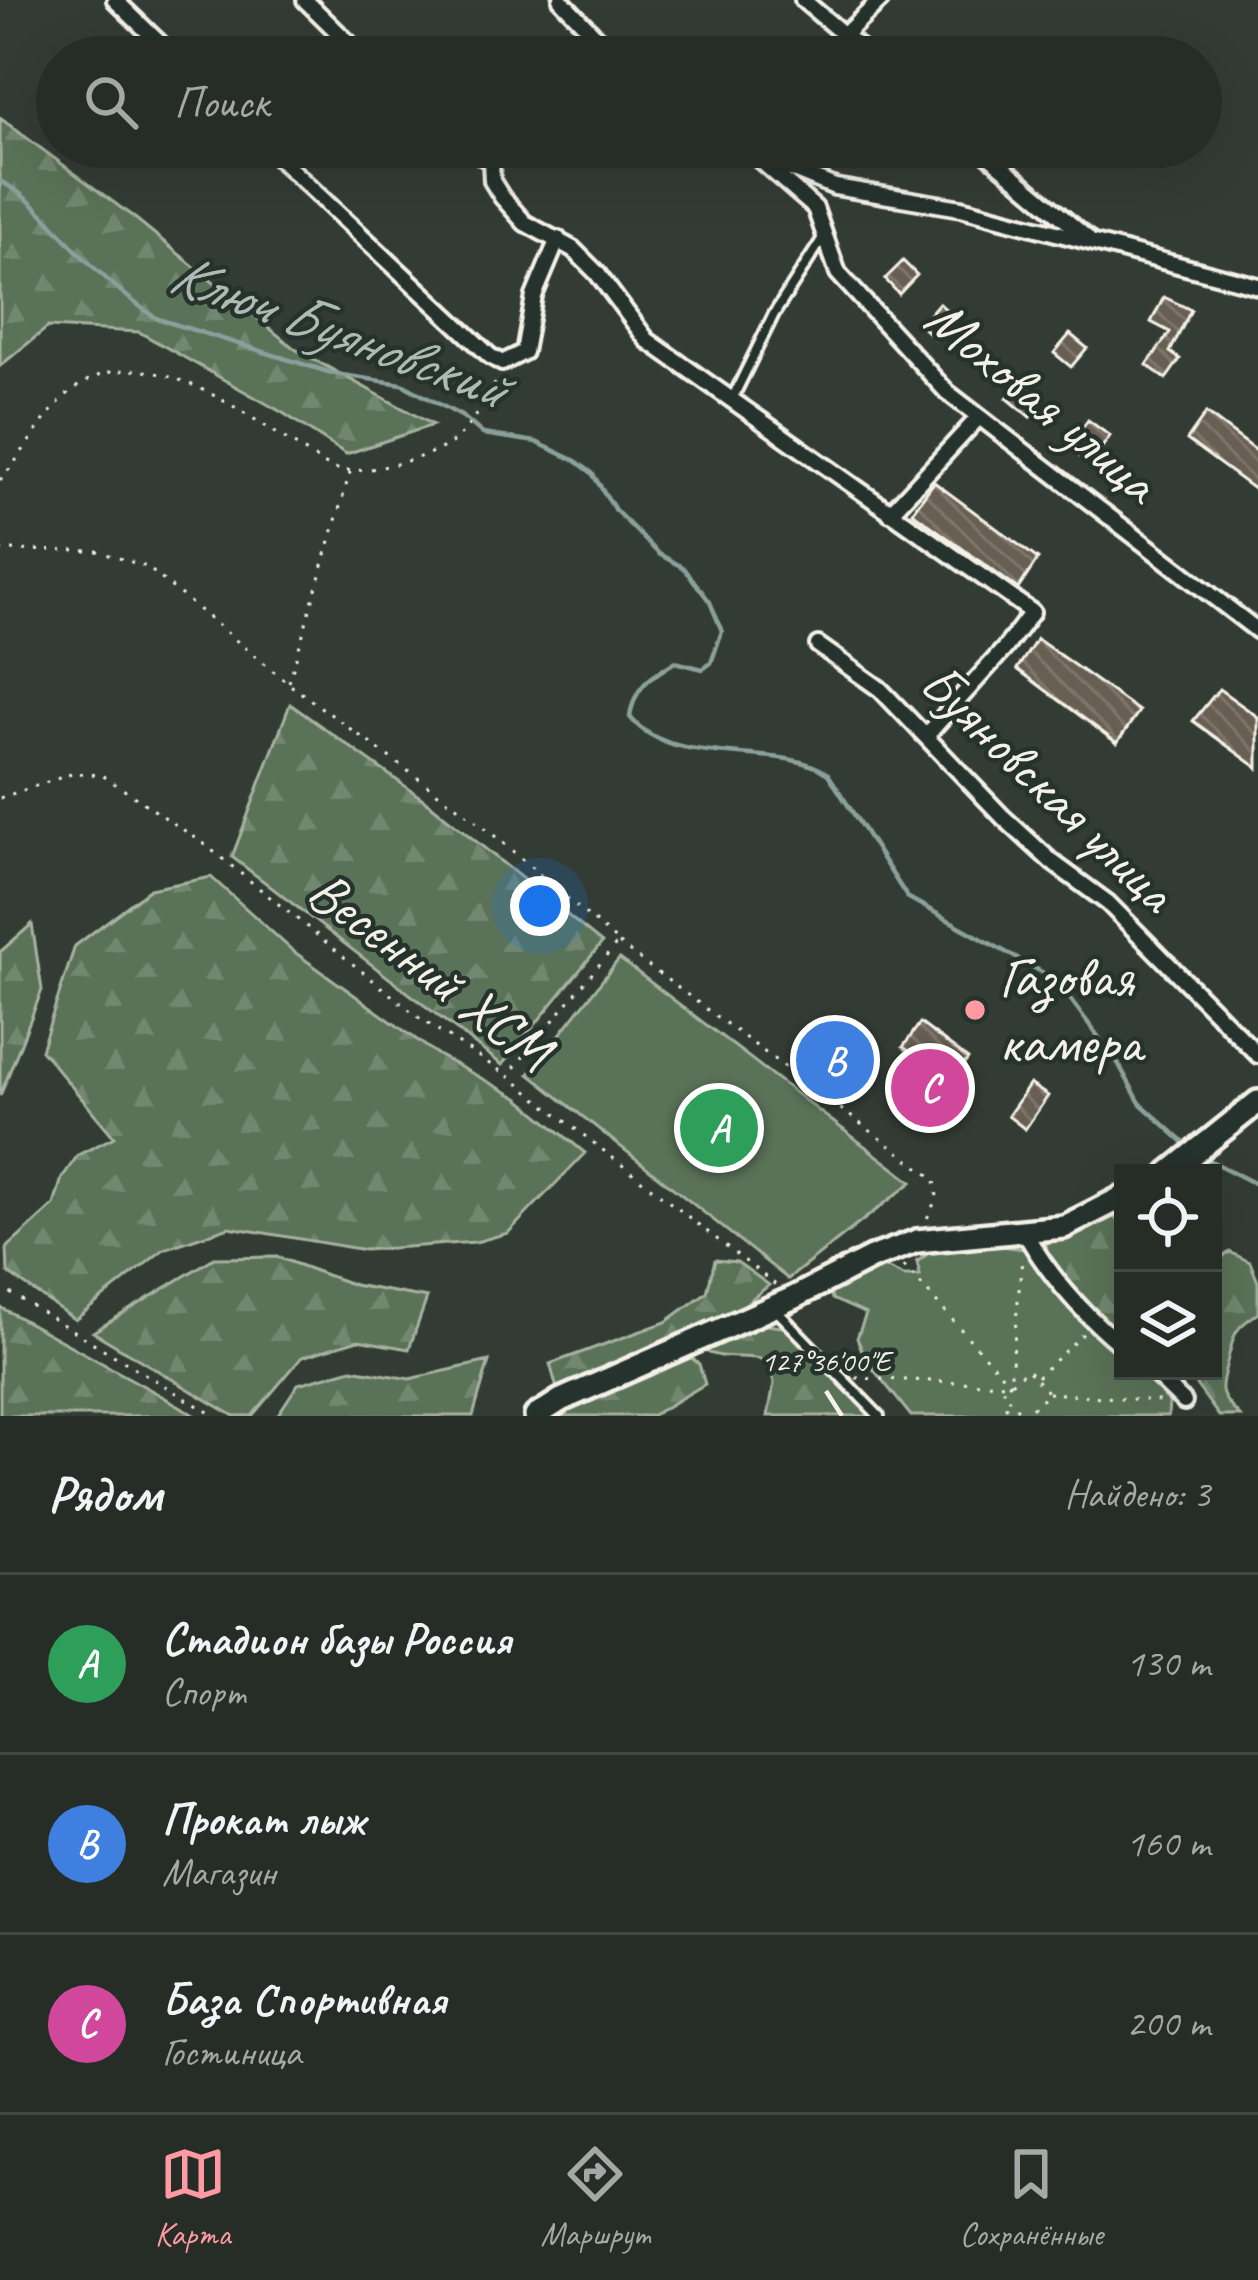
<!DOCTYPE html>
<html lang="ru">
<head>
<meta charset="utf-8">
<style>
  body { margin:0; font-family:Caveat,sans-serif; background:#323933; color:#f1f3f6 }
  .controls { position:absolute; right:36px; bottom:36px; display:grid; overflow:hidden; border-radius:0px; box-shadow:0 12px 48px #0002 }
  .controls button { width:108px; height:108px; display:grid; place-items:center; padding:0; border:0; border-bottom:3px solid #424944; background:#262d27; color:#f1f3f6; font:60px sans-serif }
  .you { position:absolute; left:540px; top:906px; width:42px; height:42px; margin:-30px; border:9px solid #fff; border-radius:50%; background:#1a73e8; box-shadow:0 0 0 18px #1a73e833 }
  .badge { display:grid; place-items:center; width:78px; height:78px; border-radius:50%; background:#ff9aa2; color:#fff; font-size:39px; font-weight:700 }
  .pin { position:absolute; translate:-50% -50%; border:6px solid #fff; box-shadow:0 3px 12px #0006 }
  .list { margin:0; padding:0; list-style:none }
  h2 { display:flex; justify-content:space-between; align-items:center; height:156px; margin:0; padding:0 48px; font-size:51px }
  h2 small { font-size:39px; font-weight:400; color:#a4a8a7 }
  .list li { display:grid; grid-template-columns:78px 1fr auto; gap:36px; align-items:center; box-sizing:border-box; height:180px; padding:0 48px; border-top:3px solid #424944 }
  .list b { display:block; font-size:45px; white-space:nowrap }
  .list p { margin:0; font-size:39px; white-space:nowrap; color:#a4a8a7 }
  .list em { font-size:39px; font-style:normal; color:#a4a8a7 }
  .icon { flex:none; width:66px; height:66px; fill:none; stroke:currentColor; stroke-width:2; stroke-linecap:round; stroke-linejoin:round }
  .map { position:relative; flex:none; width:1258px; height:1416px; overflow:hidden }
  .search { position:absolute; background:#262d27; box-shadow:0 12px 48px #0002; left:36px; right:36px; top:36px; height:132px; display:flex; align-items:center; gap:30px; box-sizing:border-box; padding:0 42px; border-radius:66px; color:#a4a8a7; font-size:45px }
  .sheet { height:696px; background:#262d27 }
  nav { display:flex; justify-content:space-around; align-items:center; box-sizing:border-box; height:168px; border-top:3px solid #424944; background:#262d27; font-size:33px; color:#a4a8a7 }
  nav a { display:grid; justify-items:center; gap:6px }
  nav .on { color:#ff9aa2 }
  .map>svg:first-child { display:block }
  .green { fill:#5a7258; stroke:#a7b2a0; stroke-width:3 }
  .forest { fill:url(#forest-firs); stroke:#a7b2a0; stroke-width:3 }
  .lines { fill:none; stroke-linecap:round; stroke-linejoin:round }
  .stream { stroke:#8ba09c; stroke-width:4.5 }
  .building { fill:url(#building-back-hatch); stroke:#f4f1e8; stroke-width:3 }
  .lane-casing { stroke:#f4f1e8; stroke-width:16 }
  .street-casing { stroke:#f4f1e8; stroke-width:22 }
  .secondary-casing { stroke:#f4f1e8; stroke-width:30 }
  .path { stroke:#f4f1e8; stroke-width:3; stroke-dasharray:3 9; stroke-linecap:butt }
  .lane { stroke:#26332d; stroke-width:8 }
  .street { stroke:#26332d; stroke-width:14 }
  .secondary { stroke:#26332d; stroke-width:21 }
  .ticks { fill:none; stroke:#f4f1e8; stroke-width:4.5 }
  .poi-dot { fill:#ff9aa2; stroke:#26332d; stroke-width:4.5 }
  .labels { text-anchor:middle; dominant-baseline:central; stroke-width:9; stroke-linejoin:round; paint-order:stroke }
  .street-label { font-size:57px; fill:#f4f1e8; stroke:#26332d }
  .poi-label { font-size:57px; fill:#f4f1e8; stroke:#26332d; text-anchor:start }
  .water-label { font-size:60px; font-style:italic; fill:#aebbb5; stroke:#26332d }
  .ticks-label { font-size:30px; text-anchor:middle; fill:#f4f1e8; stroke:#26332d; stroke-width:9; stroke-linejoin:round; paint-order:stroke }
</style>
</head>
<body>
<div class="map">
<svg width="1258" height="1416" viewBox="0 0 1258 1416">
  <defs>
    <pattern id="forest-firs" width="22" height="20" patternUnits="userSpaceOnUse" patternTransform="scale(3)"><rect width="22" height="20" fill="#5a7258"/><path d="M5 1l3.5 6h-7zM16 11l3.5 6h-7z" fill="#728770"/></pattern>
    <pattern id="building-back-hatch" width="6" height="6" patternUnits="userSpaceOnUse" patternTransform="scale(3)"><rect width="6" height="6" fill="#685e52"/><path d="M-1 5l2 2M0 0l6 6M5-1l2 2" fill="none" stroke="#7e766b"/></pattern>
  </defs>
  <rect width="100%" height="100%" fill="#333c34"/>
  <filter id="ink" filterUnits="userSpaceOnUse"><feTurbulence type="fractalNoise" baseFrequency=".00833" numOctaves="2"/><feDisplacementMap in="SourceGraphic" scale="24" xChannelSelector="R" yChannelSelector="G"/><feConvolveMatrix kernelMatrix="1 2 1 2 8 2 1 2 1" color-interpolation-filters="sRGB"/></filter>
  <g filter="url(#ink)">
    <path class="green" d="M619,959H620L912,1182L788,1279L529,1074Z
      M986,1244L1024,1249L1102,1338L1123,1355V1371H1144L1170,1388L1168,1416H911L866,1360L857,1338L866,1314L832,1299L827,1277L880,1265L904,1276H920L917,1262L934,1249Z"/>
    <path class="forest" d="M0,118L136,219L295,349L433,425L346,454L283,413L139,332L48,327L0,366Z
      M290,704L426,801L602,943L502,1065L232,857Z
      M211,877L293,951L438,1055L518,1098L585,1153L508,1233L476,1242L365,1250L229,1227L164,1249L75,1320L8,1273L7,1248L54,1205L62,1178L78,1155L114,1137L41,1050L75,946L150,889Z
      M32,924L42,990L0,1096V952Z
      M1093,1208L1123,1222V1339L1047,1257L1046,1235Z
      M1230,1252L1250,1262L1258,1282V1313C1231,1331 1235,1334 1227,1362C1220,1391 1217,1394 1240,1416H1219L1191,1378L1198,1371H1213L1216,1361L1213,1263Z
      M277,1257L354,1285L427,1298L409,1349L358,1340L302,1357L252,1416H234L93,1332L214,1258Z
      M715,1260L737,1262L769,1285L733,1314L558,1392L550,1364L666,1322L707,1292Z
      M0,1307L180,1406L195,1416H0Z
      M753,1323L803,1330L875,1416H768L774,1383L769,1361C740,1352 727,1363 700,1349Z
      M684,1352L699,1364L705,1384L651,1416H559Z
      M489,1361L473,1416H277L298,1384L352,1369L410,1379Z"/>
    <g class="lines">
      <path class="stream" d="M0,181C34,198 57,232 84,258C107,280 131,302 158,319L335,374L402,384L463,417L483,434L536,442L576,461L592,473L615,510L659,554L684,568L710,602L722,631L711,663L703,669L675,662C650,677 634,687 630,717C672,771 782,740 828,774L907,897L1056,980L1118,1063L1140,1103L1191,1149
        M1201,1156L1258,1185"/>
    </g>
    <path class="building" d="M903,261L917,275L899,294L885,279Z
      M1164,297L1191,310L1170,352L1180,359L1166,379L1147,365L1170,332L1151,322Z
      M939,303L954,317L934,338L920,325Z
      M1070,334L1087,348L1071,367L1054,353Z
      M1020,382L1043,400L1030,417L1007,398Z
      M1206,413L1258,452V492L1187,440Z
      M1088,420L1110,436L1090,464L1068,448Z
      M934,482L1038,559L1018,589L912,512Z
      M1037,639L1139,711L1117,743L1017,669Z
      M1219,689L1258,717V768L1193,721Z
      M920,1023L968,1059L917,1125L898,1110L931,1066L903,1047Z
      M1030,1084L1048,1096L1025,1129L1008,1116Z"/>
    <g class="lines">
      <g class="lane-casing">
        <path id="lane" d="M732,399L774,314L823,238
          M777,1311L879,1416"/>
      </g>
      <g class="street-casing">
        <path id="street" d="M115,0L174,57
          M305,0L363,57
          M561,0L615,57
          M803,0L870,57
          M821,57L881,0
          M267,147L490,356L502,363L524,352L534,296L558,239
          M468,147L491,162L507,147
          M737,147L835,187L961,208L1258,286
          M758,147L754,155L815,208L838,273L947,392L1258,631
          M979,147L1087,238
          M491,162L492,181L502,197L525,223L573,249L597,273L647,340L1032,612L1005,648L926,736
          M890,513L978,418
          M818,645L880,689L1003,817L1052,862L1108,903L1258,1055
          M1025,1233C1050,1277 1084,1315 1123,1347
          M1152,1371L1184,1402"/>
      </g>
      <g class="secondary-casing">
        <path id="secondary" d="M1169,1173L1258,1102
          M536,1416L561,1400L793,1298L871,1258L917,1241L1064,1227L1123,1197"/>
      </g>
      <path class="path" d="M0,480C28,450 47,404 83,383C152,342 237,410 294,444C308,453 325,467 342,470C368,474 425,458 448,445C470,431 484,400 498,379
        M0,550L97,551L147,567L289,684L482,825L618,942L509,1074
        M289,682L350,472
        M0,798L74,773L102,775L203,843L421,1019L508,1076L777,1286
        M619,944L935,1179L937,1197L925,1223
        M904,1266L1010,1384L1022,1259
        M0,1287L215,1416
        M1037,1377L1087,1330
        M856,1378L1008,1384
        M1048,1393L1160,1401
        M996,1416L1011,1402
        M1023,1416L1048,1393L1027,1369L1002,1391L1023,1415"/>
      <use href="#lane" class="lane"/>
      <use href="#street" class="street"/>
      <use href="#secondary" class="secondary"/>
    </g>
  </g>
  <path class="ticks" d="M826,1391L842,1416"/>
  <circle class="poi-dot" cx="975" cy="1010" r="12"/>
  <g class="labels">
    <g class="street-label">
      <text transform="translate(1042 400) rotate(40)">Моховая улица</text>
      <text transform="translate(1048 787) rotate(44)">Буяновская улица</text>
      <text transform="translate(431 970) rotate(37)">Весенний ХСМ</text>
    </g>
    <g class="poi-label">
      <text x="999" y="977">Газовая<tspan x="999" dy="66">камера</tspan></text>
    </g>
    <g class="water-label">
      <text transform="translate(338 330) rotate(20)">Ключ Буяновский</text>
    </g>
  </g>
  <g class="ticks-label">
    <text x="826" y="1371">127°36'00"E</text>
  </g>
</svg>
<div class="controls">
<button><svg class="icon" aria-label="locate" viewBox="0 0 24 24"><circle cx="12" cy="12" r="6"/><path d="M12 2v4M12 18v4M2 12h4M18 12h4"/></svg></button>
<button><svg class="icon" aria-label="layers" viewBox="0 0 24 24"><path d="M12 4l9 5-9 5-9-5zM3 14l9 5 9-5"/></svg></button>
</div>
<div class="you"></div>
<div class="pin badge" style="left:719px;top:1128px;background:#2e9e5b">A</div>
<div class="pin badge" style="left:835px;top:1060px;background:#3f7fe0">B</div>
<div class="pin badge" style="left:930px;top:1088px;background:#d1479c">C</div>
<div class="search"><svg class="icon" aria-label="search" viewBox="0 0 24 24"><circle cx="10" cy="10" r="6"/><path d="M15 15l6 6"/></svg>Поиск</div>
</div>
<section class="sheet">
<h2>Рядом<small>Найдено: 3</small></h2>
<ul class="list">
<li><span class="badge" style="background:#2e9e5b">A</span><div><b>Стадион базы Россия</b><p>Спорт</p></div><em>130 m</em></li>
<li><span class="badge" style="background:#3f7fe0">B</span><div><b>Прокат лыж</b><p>Магазин</p></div><em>160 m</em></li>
<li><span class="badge" style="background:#d1479c">C</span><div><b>База Спортивная</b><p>Гостиница</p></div><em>200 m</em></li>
</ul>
</section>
<nav>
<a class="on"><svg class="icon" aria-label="map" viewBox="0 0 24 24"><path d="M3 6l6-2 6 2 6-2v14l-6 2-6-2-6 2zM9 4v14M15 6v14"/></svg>Карта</a>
<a><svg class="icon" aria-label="directions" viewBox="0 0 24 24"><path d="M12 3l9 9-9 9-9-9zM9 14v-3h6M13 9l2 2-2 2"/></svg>Маршрут</a>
<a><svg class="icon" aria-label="saved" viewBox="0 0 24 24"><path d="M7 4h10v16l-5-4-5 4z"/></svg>Сохранённые</a>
</nav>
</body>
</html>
